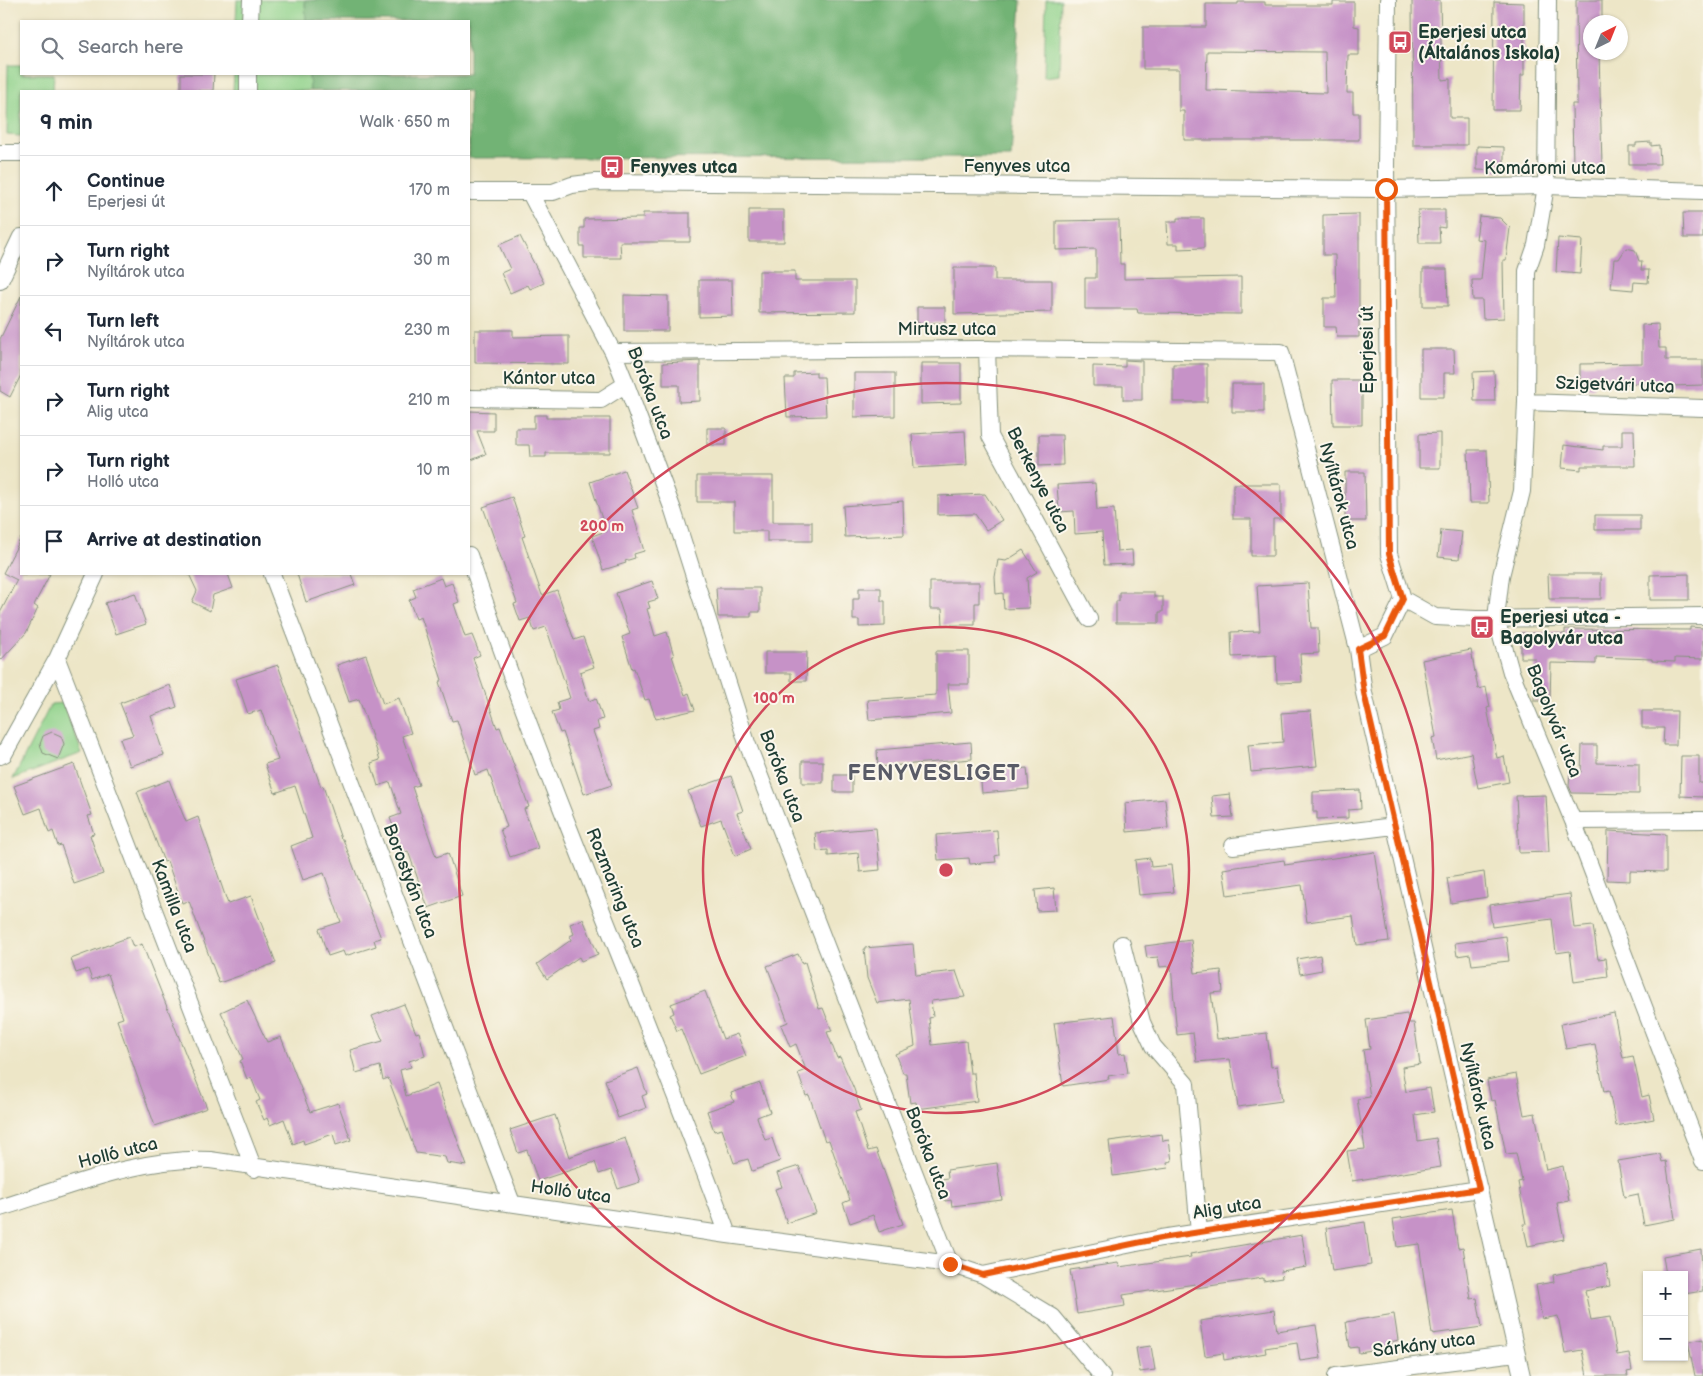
<!DOCTYPE html>
<html lang="en">
<head>
<meta charset="utf-8">
<style>
  body { margin:0; font-family:"Balsamiq Sans",sans-serif; background:#f2f2f3; color:#1f2937 }
  .controls { position:absolute; right:15px; bottom:15px; display:grid; overflow:hidden; border-radius:0px; box-shadow:0 1px 4px #0004 }
  .controls button { width:45px; height:45px; display:grid; place-items:center; padding:0; border:0; border-bottom:1px solid #e0e1e3; background:#fff; color:#1f2937; font:25px sans-serif }
  .compass { position:absolute; left:1583px; top:15px; width:45px; height:45px; border-radius:50%; background:#fff; box-shadow:0 1px 4px #0004; rotate:43deg }
  .stop { position:absolute; width:15px; height:15px; margin:-11px; border:4px solid #ea580c; border-radius:50%; background:#fff }
  .stop.end { background:#ea580c; border-color:#fff; box-shadow:0 1px 5px #0008 }
  .list { margin:0; padding:0; list-style:none }
  h2 { display:flex; justify-content:space-between; align-items:center; height:65px; margin:0; padding:0 20px; font-size:21px }
  h2 small { font-size:16px; font-weight:400; color:#747a83 }
  .list li { display:grid; grid-template-columns:32px 1fr auto; gap:15px; align-items:center; box-sizing:border-box; height:70px; padding:0 20px; border-top:1px solid #e0e1e3 }
  .list b { display:block; font-size:19px; white-space:nowrap }
  .list p { margin:0; font-size:16px; white-space:nowrap; color:#747a83 }
  .list em { font-size:16px; font-style:normal; color:#747a83 }
  .icon { flex:none; width:28px; height:28px; fill:none; stroke:currentColor; stroke-width:2; stroke-linecap:round; stroke-linejoin:round }
  .map { position:relative; flex:none; width:1703px; height:1376px; overflow:hidden }
  .search { position:absolute; background:#fff; box-shadow:0 1px 4px #0004; left:20px; top:20px; width:450px; height:55px; display:flex; align-items:center; gap:12px; box-sizing:border-box; padding:0 18px; border-radius:0px; color:#747a83; font-size:19px }
  .panel { position:absolute; background:#fff; box-shadow:0 1px 4px #0004; left:20px; top:90px; width:450px; height:485px; border-radius:0px }
  .map>svg:first-child { display:block }
  .green { fill:#8ed189; stroke:#56875e }
  .forest { fill:#72b375; stroke:#487854 }
  .building { fill:#c692c7; fill-rule:evenodd }
  .lines { fill:none; stroke-linecap:round; stroke-linejoin:round }
  .minor-casing { stroke:#86927e; stroke-width:18 }
  .minor { stroke:#fff; stroke-width:16 }
  .route { stroke:#ea580c; stroke-width:6 }
  .ring { fill:none; stroke:#d1495b; stroke-width:2.5 }
  .labels { text-anchor:middle; dominant-baseline:central; stroke-width:4; stroke-linejoin:round; paint-order:stroke }
  .poi-label { font-size:18px; font-weight:bold; fill:#1f3d34; stroke:#fbf7ec; text-anchor:start }
  .street-label { font-size:18px; fill:#1f3d34; stroke:#fbf7ec }
  .district-label { font-size:22px; font-weight:bold; letter-spacing:1px; fill:#595b67; stroke:#fbf7ec }
  .centre { fill:#d1495b; stroke:#fbf7ec; stroke-width:2.5 }
  .ring-label { font-size:15px; text-anchor:middle; font-weight:bold; fill:#d1495b; stroke:#fbf7ec; stroke-width:4; stroke-linejoin:round; paint-order:stroke }
</style>
</head>
<body>
<div class="map">
<svg width="1703" height="1376" viewBox="0 0 1703 1376">
  <rect width="100%" height="100%" fill="#fbf7ec"/>
  <filter id="ink" filterUnits="userSpaceOnUse"><feTurbulence type="fractalNoise" baseFrequency=".02" numOctaves="2"/><feDisplacementMap in="SourceGraphic" scale="10" xChannelSelector="R" yChannelSelector="G"/><feConvolveMatrix kernelMatrix="1 2 1 2 8 2 1 2 1" color-interpolation-filters="sRGB"/></filter>
  <filter id="wash" filterUnits="userSpaceOnUse"><feTurbulence type="fractalNoise" baseFrequency=".0096" numOctaves="4" result="noise"/><feDisplacementMap in="SourceGraphic" scale="20" xChannelSelector="R" yChannelSelector="G"/><feGaussianBlur stdDeviation="1.12" result="paint"/><feColorMatrix in="noise" values="0 0 0 0 0 0 0 0 0 0 0 0 0 0 0 0 0 1.4 0 .05"/><feComposite in="paint" operator="in"/></filter>
  <g filter="url(#wash)">
    <rect width="100%" height="100%" fill="#ede6c7"/>
    <path class="green" d="M237,0H305L306,21H236Z
      M1046,0H1061L1059,75L1044,77Z
      M8,65H21V74H54L53,91H21V136L7,135Z
      M234,74H309L310,91H233Z
      M63,703L82,753L13,779L51,704Z"/>
    <path class="forest" d="M305,0H1021L1011,157L469,158V91H310L309,74H469V21H306Z"/>
    <g id="blocks">
      <path class="building" d="M1412,0H1440L1442,80L1450,79V118H1467V145H1413Z
        M1576,0H1602V22H1590V52H1599L1602,166L1573,167L1572,104H1577Z
        M1238,2H1265V5H1333V2H1354V26L1359,27V55H1348L1347,93H1353V113H1359V140H1184V111H1179V69H1143V27H1206V4H1238ZM1207,51L1325,52L1326,93L1206,90Z
        M1494,2L1524,3V75H1521L1520,110H1493Z
        M181,74H214L213,91H181Z
        M1651,142V146L1659,145L1660,164H1629V146H1636V143Z
        M1477,146L1504,147V171L1477,170Z
        M749,210H784V242H749Z
        M1418,210H1445V228L1439,227L1440,243H1419Z
        M643,213H690V242H620L621,258H584V246H580V228H584V219L643,218Z
        M1683,213H1703V238H1684Z
        M1359,214V337H1337L1336,327H1324V298H1336L1335,255H1323V215Z
        M1479,216L1500,218L1510,228L1506,260H1503L1504,318L1483,319L1482,300H1473L1472,280H1481L1485,240L1476,239Z
        M1177,218H1204V248L1178,249V244H1168L1167,222H1177Z
        M1119,220L1120,264H1124V279L1241,277V314L1138,313L1137,309H1085V278H1096V249L1056,250V221Z
        M520,236L544,283L530,289L528,285L510,293L501,273L510,269L499,245Z
        M1558,238L1582,240L1580,274L1556,272Z
        M1626,248L1635,250L1639,261H1642L1641,270H1649L1648,283L1634,282L1633,290L1611,288L1614,259H1619Z
        M954,268H995V280H1052V312L954,314Z
        M1423,269H1447L1448,306H1423Z
        M759,271H795V281H855V312L759,313Z
        M699,280H732L733,316L699,317Z
        M624,295L668,296V331H624Z
        M21,296V375L10,397L0,391V339Z
        M917,307H945V323H917Z
        M1658,324L1659,348H1666V360H1703V385L1643,387V383L1594,384V388H1580V364L1642,363V325Z
        M475,330H513V337L569,336V364L475,363Z
        M1421,349H1454L1455,373H1444V397H1421Z
        M1125,360L1142,361V400H1123V386H1093V366L1125,367Z
        M700,361V401L679,402V385H663V363Z
        M921,363H961V403L921,404Z
        M1173,364H1207V402H1173Z
        M1494,371L1495,401H1474L1473,372Z
        M816,372V377H824L826,416L787,417L785,378H794V373Z
        M854,373H895V416L854,417Z
        M1332,380H1362V425H1333Z
        M1232,384H1264V412H1232Z
        M470,411L494,412V431H477L486,454L469,461Z
        M534,415H546V418H610V453H546V457H530L529,445H516V428H534Z
        M707,428H726V445H707Z
        M1622,430H1634L1635,466H1581V470L1562,468L1564,445L1603,450V446H1622Z
        M965,431L967,465L914,468L912,434Z
        M1440,433V468H1419V434Z
        M1039,435H1062L1063,465L1039,466Z
        M1468,450H1487L1489,503H1470Z
        M624,470L638,508L632,510L644,551L634,554L635,558L625,561L626,563L603,570L592,536L606,531L590,482Z
        M1345,472H1365L1366,521H1345Z
        M697,476H773V522H812V541H767V531H734V502H697Z
        M1095,483L1097,510L1114,509L1117,551L1132,550L1133,564L1104,565L1102,532L1075,534L1074,511L1059,512L1057,485Z
        M1233,484H1281V519H1273V556H1251V519H1233Z
        M985,494L1002,520L986,530L975,514L938,515V496Z
        M512,497L525,536L522,537L542,595L557,590L574,640L583,637L594,667L580,672L589,701L596,698L603,719L597,721L599,729L593,731L612,785L584,794L563,732L560,733L552,712L559,710L557,702L570,698L546,627L534,631L530,618L520,621L514,604L517,603L483,507Z
        M903,501L904,535L845,537L843,506Z
        M1595,515H1640V530H1595Z
        M1441,530L1462,532L1459,559L1438,557Z
        M21,538V574H50L34,605L38,608L26,633L0,661V613L17,580L3,573Z
        M1023,550L1037,572L1027,578L1029,608L1004,609L1003,593L996,594L995,577L998,560L1006,561Z
        M189,574H228L233,588L213,595L210,611L192,602L197,591Z
        M297,574H351L355,585L306,602Z
        M1548,574H1601V599H1549Z
        M1689,574V600H1650V575Z
        M441,578L444,586L452,583L459,602L454,604L465,637L472,635L480,655L473,658L497,728L500,727L529,807L524,809L538,848L510,857L500,829L507,827L488,770L475,775L457,720L452,721L439,682L442,680L421,617L416,619L409,600L416,597L413,589Z
        M652,581L658,599L648,602L650,608L647,609L655,636L667,632L674,656H672L685,695L689,693L695,710L656,719L649,699L645,700L634,668L632,669L622,637L630,634L616,593Z
        M930,582H979V603H975V625H943L942,609H930Z
        M1308,583L1311,628H1318L1319,653L1300,654L1302,682L1277,683L1276,655L1232,657L1231,632L1260,631L1257,586Z
        M716,588H760V612H751V617H718Z
        M859,588H881V601H885V626L859,627V620H853V599H859Z
        M1119,592H1154V597H1163V612H1159V623H1116V601H1119Z
        M135,593L146,624L116,634L105,603Z
        M1690,627L1703,628V659L1675,658V662L1652,661V659L1596,657V664L1551,663L1550,701H1534L1535,658H1521V633L1565,634V629L1690,630Z
        M1471,650L1478,689L1486,687L1490,707L1487,708L1497,758L1504,756L1509,782L1478,788L1471,753L1436,760L1432,738L1436,737L1422,660Z
        M936,651H969V684H948L951,713L869,720L867,700L936,695Z
        M765,652H807L806,681H791V673H765Z
        M366,655L383,704L399,698L411,733L402,736L419,785L412,787L436,857L448,853L462,896L428,908L408,851L403,853L390,818L401,814L390,782L378,786L371,763L380,760L359,699L349,702L337,665Z
        M278,665L321,787L323,786L341,839H343L381,938L374,940L376,946L345,956L343,951L328,956L319,929L341,922L324,873L303,880L291,846L312,838L295,786L275,793L265,764L278,760L261,710L248,714L236,679Z
        M170,685L177,707L151,716L164,755L130,766L120,739L133,735L120,703Z
        M1311,711L1317,766L1251,772L1248,745L1283,742L1281,713Z
        M1642,711H1677L1676,745H1663L1664,728H1642Z
        M52,732L61,736L64,744L58,759L43,753L40,744L43,736Z
        M971,742L972,759L878,767L877,750Z
        M1582,745H1597V763L1639,764V794L1572,793L1569,786L1570,772H1581Z
        M1681,756H1699V783H1703V797L1680,796Z
        M802,761H823V783H802Z
        M74,764L92,815L88,816L94,834L90,835L103,874L74,884L61,845L58,846L53,831L49,833L41,808L25,814L14,786Z
        M1027,768L1029,789L982,793L980,772Z
        M834,775H852V792H834Z
        M731,776L743,811L737,813L751,849L735,856L721,819L701,826L688,791Z
        M169,780L186,822L198,817L228,904L251,896L276,963L219,983L189,901L182,903L167,861L164,862L137,792Z
        M1360,790L1361,809L1348,810V818L1317,819V812H1313V792Z
        M1230,794L1233,817L1214,818L1212,796Z
        M1546,795L1549,852L1519,853L1516,796Z
        M1165,799L1168,828L1127,832L1125,803Z
        M876,828L880,870L860,872L858,853L828,856V850L817,851L815,833Z
        M997,830L999,855L995,856L996,862L970,864L969,858L938,860L936,835Z
        M1608,831L1666,834V872L1630,871V881L1607,880Z
        M1375,852L1389,941L1357,945L1353,916L1307,922L1302,885L1227,895L1223,869L1284,860L1285,865Z
        M1150,858L1151,867L1171,865L1174,892L1139,895L1135,860Z
        M1484,872L1487,897L1451,903L1447,878Z
        M1054,888L1056,910L1037,911L1035,890Z
        M1570,894L1574,928L1593,926L1598,959L1606,958L1608,977L1574,982L1570,951L1556,953L1552,919L1492,927L1489,905Z
        M583,919L598,954L581,961L579,957L547,979L537,964L571,940L570,936L574,934L570,924Z
        M1506,936L1509,961L1472,965L1470,954L1457,956L1455,943Z
        M129,937L133,947L142,944L207,1108L155,1126L117,1020L123,1018L108,974L92,980L88,969L76,973L71,959Z
        M1191,940L1195,973L1221,970L1223,992L1211,993L1217,1039L1267,1033L1271,1067L1277,1066L1282,1101L1238,1107L1230,1059L1197,1062L1193,1033L1177,1035L1171,966L1160,967L1158,957L1147,958L1145,946Z
        M913,944L916,975L956,971L965,997L931,1001L933,1017L929,1018L932,1045L966,1041L970,1073H974L977,1101L917,1109L916,1102L910,1103L906,1073H903L895,1054L915,1046L909,999L877,1003L867,978L864,948Z
        M798,954L802,963L805,962L819,1009L823,1008L832,1031L827,1032L837,1058L840,1057L854,1089L861,1110L855,1112L868,1151L876,1149L903,1224L879,1232L873,1215L850,1223L843,1203L850,1200L829,1140L825,1141L809,1095L806,1096L798,1073L806,1070L796,1044L790,1047L781,1025L788,1022L767,966Z
        M1320,955L1322,970L1300,974L1297,959Z
        M705,991L723,1039L737,1034L746,1056L699,1074L681,1029L677,1031L670,1015L674,1013L671,1004Z
        M247,1000L267,1042L281,1037L310,1112L338,1103L351,1140L336,1145L333,1134L304,1144L303,1140L293,1144L284,1119L270,1125L267,1118L264,1120L256,1102L260,1100L251,1077L247,1079L240,1061L243,1059L221,1012Z
        M404,1004L416,1033L419,1032L425,1056L409,1061L411,1067L400,1070L406,1096L437,1084L467,1166L447,1163L445,1157L416,1153L388,1078L383,1080L380,1066L356,1073L350,1050L383,1041L372,1016Z
        M1614,1013L1623,1058L1633,1056L1642,1097L1649,1095L1654,1119L1616,1126L1609,1091L1604,1092L1595,1044L1566,1049L1561,1024Z
        M1407,1014L1409,1023H1414L1420,1064L1402,1067L1406,1092L1430,1088L1434,1112L1415,1115L1418,1141L1436,1138L1441,1167L1352,1181L1347,1151L1365,1149L1357,1099L1370,1097L1363,1050L1370,1049L1366,1020Z
        M1114,1016L1119,1054L1125,1053L1128,1073L1108,1076L1109,1079L1063,1086L1054,1023Z
        M638,1068L647,1094L642,1096L646,1108L618,1118L605,1080Z
        M1516,1074L1524,1115L1535,1113L1546,1170L1563,1166L1569,1201L1557,1203L1564,1239L1528,1246L1523,1224H1526L1518,1182L1522,1181L1516,1153L1506,1154L1495,1100L1491,1101L1487,1080Z
        M760,1083L770,1112L757,1117L765,1140L772,1138L780,1161L752,1171L748,1159L734,1163L722,1129L714,1131L707,1111L734,1102L731,1093Z
        M555,1115L569,1157L625,1138L640,1182L618,1189L611,1170L599,1174L595,1162L538,1181L527,1150L518,1153L510,1130Z
        M1162,1134L1163,1141L1169,1140L1172,1161L1167,1162L1168,1168L1113,1176L1109,1141Z
        M1660,1154L1662,1162L1666,1161L1675,1219L1644,1225L1638,1194L1624,1197L1618,1161Z
        M997,1163L1002,1200L952,1206L951,1200L945,1201L942,1179L948,1178L947,1170Z
        M799,1166L816,1213L787,1223L775,1189L782,1187L777,1173Z
        M1452,1210L1458,1248L1463,1247L1471,1299L1477,1298L1482,1327L1432,1334L1419,1244L1397,1247L1393,1219Z
        M1365,1222L1371,1265L1332,1271L1326,1228Z
        M1302,1235L1307,1267L1281,1271L1282,1278L1263,1281V1278L1196,1288L1195,1284L1123,1295L1125,1306L1077,1314L1070,1270L1118,1263L1119,1267L1191,1257L1190,1254Z
        M1701,1249L1703,1291L1684,1294V1275H1666L1663,1256Z
        M1606,1264L1610,1286L1585,1291L1591,1320L1610,1317L1617,1355L1629,1353L1632,1371L1627,1372L1628,1376H1587L1582,1350L1565,1353L1558,1316L1542,1319L1536,1285L1554,1282L1553,1275Z
        M1274,1310L1277,1331L1316,1325L1321,1358L1300,1361L1297,1343L1265,1348L1266,1353L1224,1360L1223,1353L1205,1356L1200,1321Z
        M1394,1314L1398,1340L1391,1342L1392,1348L1359,1353L1358,1347L1350,1348L1346,1322Z
        M1703,1339V1376H1695L1688,1342Z
        M1151,1346L1155,1370L1140,1372L1136,1348Z"/>
    </g>
  </g>
  <g filter="url(#ink)">
    <use href="#blocks" fill-opacity="0" stroke="#86927e" stroke-width="1"/>
    <g class="lines">
      <g class="minor-casing">
        <path id="minor" d="M1388,0L1386,165L1389,554L1403,599L1435,617L1476,619L1703,616
          M1548,0L1546,186L1536,245L1527,271L1526,402L1522,491L1501,576L1496,618L1511,672L1573,821L1703,1161
          M250,21L251,0
          M248,91V74
          M0,153H21
          M469,192H553L572,185L596,182L1386,189L1546,186L1703,191
          M530,193L613,352L626,384L673,510L747,743L950,1264
          M0,281L21,237
          M987,349L990,436L1089,619
          M613,352L978,349L1281,352L1358,649L1364,693L1522,1376
          M469,398L601,400L626,384
          M1526,402L1703,408
          M469,555C545,785 645,1007 728,1235
          M272,574L512,1203
          M1358,649L1385,636L1403,599
          M57,659L254,1169
          M0,756L4,754L57,659L96,574
          M1573,821L1703,820
          M1233,846L1394,826
          M1122,944L1142,1022L1153,1046L1186,1084L1199,1232
          M0,1208C69,1187 137,1157 210,1160L728,1235L950,1264L983,1275L1053,1317L1102,1376
          M983,1275L1161,1238L1479,1189
          M1336,1376L1516,1353"/>
      </g>
      <use href="#minor" class="minor"/>
    </g>
  </g>
  <g class="lines" filter="url(#ink)">
    <path class="route" d="M950,1264L983,1275L1161,1238L1479,1189L1364,693L1358,649L1385,636L1403,599L1389,554L1386,189"/>
  </g>
  <g class="ring">
    <circle cx="946" cy="870" r="243"/>
    <circle cx="946" cy="870" r="487"/>
  </g>
  <defs>
    <g id="bus-square" transform="scale(1.25)"><rect x="-9" y="-9" width="18" height="18" rx="4" fill="#d1495b" stroke="#fbf7ec"/><path d="M-5-6H5V4H4V6H2V4H-2V6H-4V4H-5ZM-3.5-4V0h7V-4ZM-3.5 1.2v1.5H-2V1.2ZM2 1.2v1.5H3.5V1.2Z" fill="#fff"/></g>
  </defs>
  <g fill-rule="evenodd">
    <use href="#bus-square" x="1400" y="42"/>
    <use href="#bus-square" x="612" y="167"/>
    <use href="#bus-square" x="1482" y="627"/>
  </g>
  <g class="labels">
    <g class="poi-label">
      <text x="1418" y="32">Eperjesi utca<tspan x="1418" dy="21">(Általános Iskola)</tspan></text>
      <text x="630" y="167">Fenyves utca</text>
      <text x="1500" y="617">Eperjesi utca -<tspan x="1500" dy="21">Bagolyvár utca</tspan></text>
    </g>
    <g class="street-label">
      <text x="1017" y="166">Fenyves utca</text>
      <text x="1545" y="168">Komáromi utca</text>
      <text x="947" y="329">Mirtusz utca</text>
      <text transform="translate(1367 350) rotate(-90)">Eperjesi út</text>
      <text x="549" y="378">Kántor utca</text>
      <text transform="translate(1615 385) rotate(2)">Szigetvári utca</text>
      <text transform="translate(650 393) rotate(69)">Boróka utca</text>
      <text transform="translate(1038 480) rotate(63)">Berkenye utca</text>
      <text transform="translate(1339 496) rotate(75)">Nyíltárok utca</text>
      <text transform="translate(1554 721) rotate(68)">Bagolyvár utca</text>
      <text transform="translate(782 776) rotate(69)">Boróka utca</text>
      <text transform="translate(410 881) rotate(69)">Borostyán utca</text>
      <text transform="translate(615 888) rotate(68)">Rozmaring utca</text>
      <text transform="translate(174 906) rotate(69)">Kamilla utca</text>
      <text transform="translate(1478 1096) rotate(77)">Nyíltárok utca</text>
      <text transform="translate(118 1153) rotate(-14)">Holló utca</text>
      <text transform="translate(928 1153) rotate(69)">Boróka utca</text>
      <text transform="translate(571 1192) rotate(8)">Holló utca</text>
      <text transform="translate(1227 1208) rotate(-9)">Alig utca</text>
      <text transform="translate(1424 1345) rotate(-7)">Sárkány utca</text>
    </g>
    <g class="district-label">
      <text x="934" y="773">FENYVESLIGET</text>
    </g>
  </g>
  <circle cx="946" cy="870" r="8" class="centre"/>
  <g class="ring-label">
    <text x="602" y="531">200 m</text>
    <text x="774" y="703">100 m</text>
  </g>
</svg>
<div class="controls">
<button>+</button>
<button>−</button>
</div>
<svg class="compass" viewBox="-18 -18 36 36"><path d="M0-13l5 13h-10z" fill="#e53935"/><path d="M0 13l5-13h-10z" fill="#747a83"/></svg>
<div class="stop" style="left:1386px;top:189px"></div>
<div class="stop end" style="left:950px;top:1264px"></div>
<div class="search"><svg class="icon" aria-label="search" viewBox="0 0 24 24"><circle cx="10" cy="10" r="6"/><path d="M15 15l6 6"/></svg>Search here</div>
<section class="panel">
<h2>9 min<small>Walk · 650 m</small></h2>
<ul class="list">
<li><svg class="icon" aria-label="ahead" viewBox="0 0 24 24"><path d="M12 20V5M6 11l6-6 6 6"/></svg><div><b>Continue</b><p>Eperjesi út</p></div><em>170 m</em></li>
<li><svg class="icon" aria-label="right" viewBox="0 0 24 24"><path d="M7 20v-9h11M14 6l5 5-5 5"/></svg><div><b>Turn right</b><p>Nyíltárok utca</p></div><em>30 m</em></li>
<li><svg class="icon" aria-label="left" viewBox="0 0 24 24"><path d="M17 20v-9H6M10 6l-5 5 5 5"/></svg><div><b>Turn left</b><p>Nyíltárok utca</p></div><em>230 m</em></li>
<li><svg class="icon" aria-label="right" viewBox="0 0 24 24"><path d="M7 20v-9h11M14 6l5 5-5 5"/></svg><div><b>Turn right</b><p>Alig utca</p></div><em>210 m</em></li>
<li><svg class="icon" aria-label="right" viewBox="0 0 24 24"><path d="M7 20v-9h11M14 6l5 5-5 5"/></svg><div><b>Turn right</b><p>Holló utca</p></div><em>10 m</em></li>
<li><svg class="icon" aria-label="arrive" viewBox="0 0 24 24"><path d="M6 21V4h12l-3 4 3 4H6"/></svg><div><b>Arrive at destination</b></div></li>
</ul>
</section>
</div>
</body>
</html>
